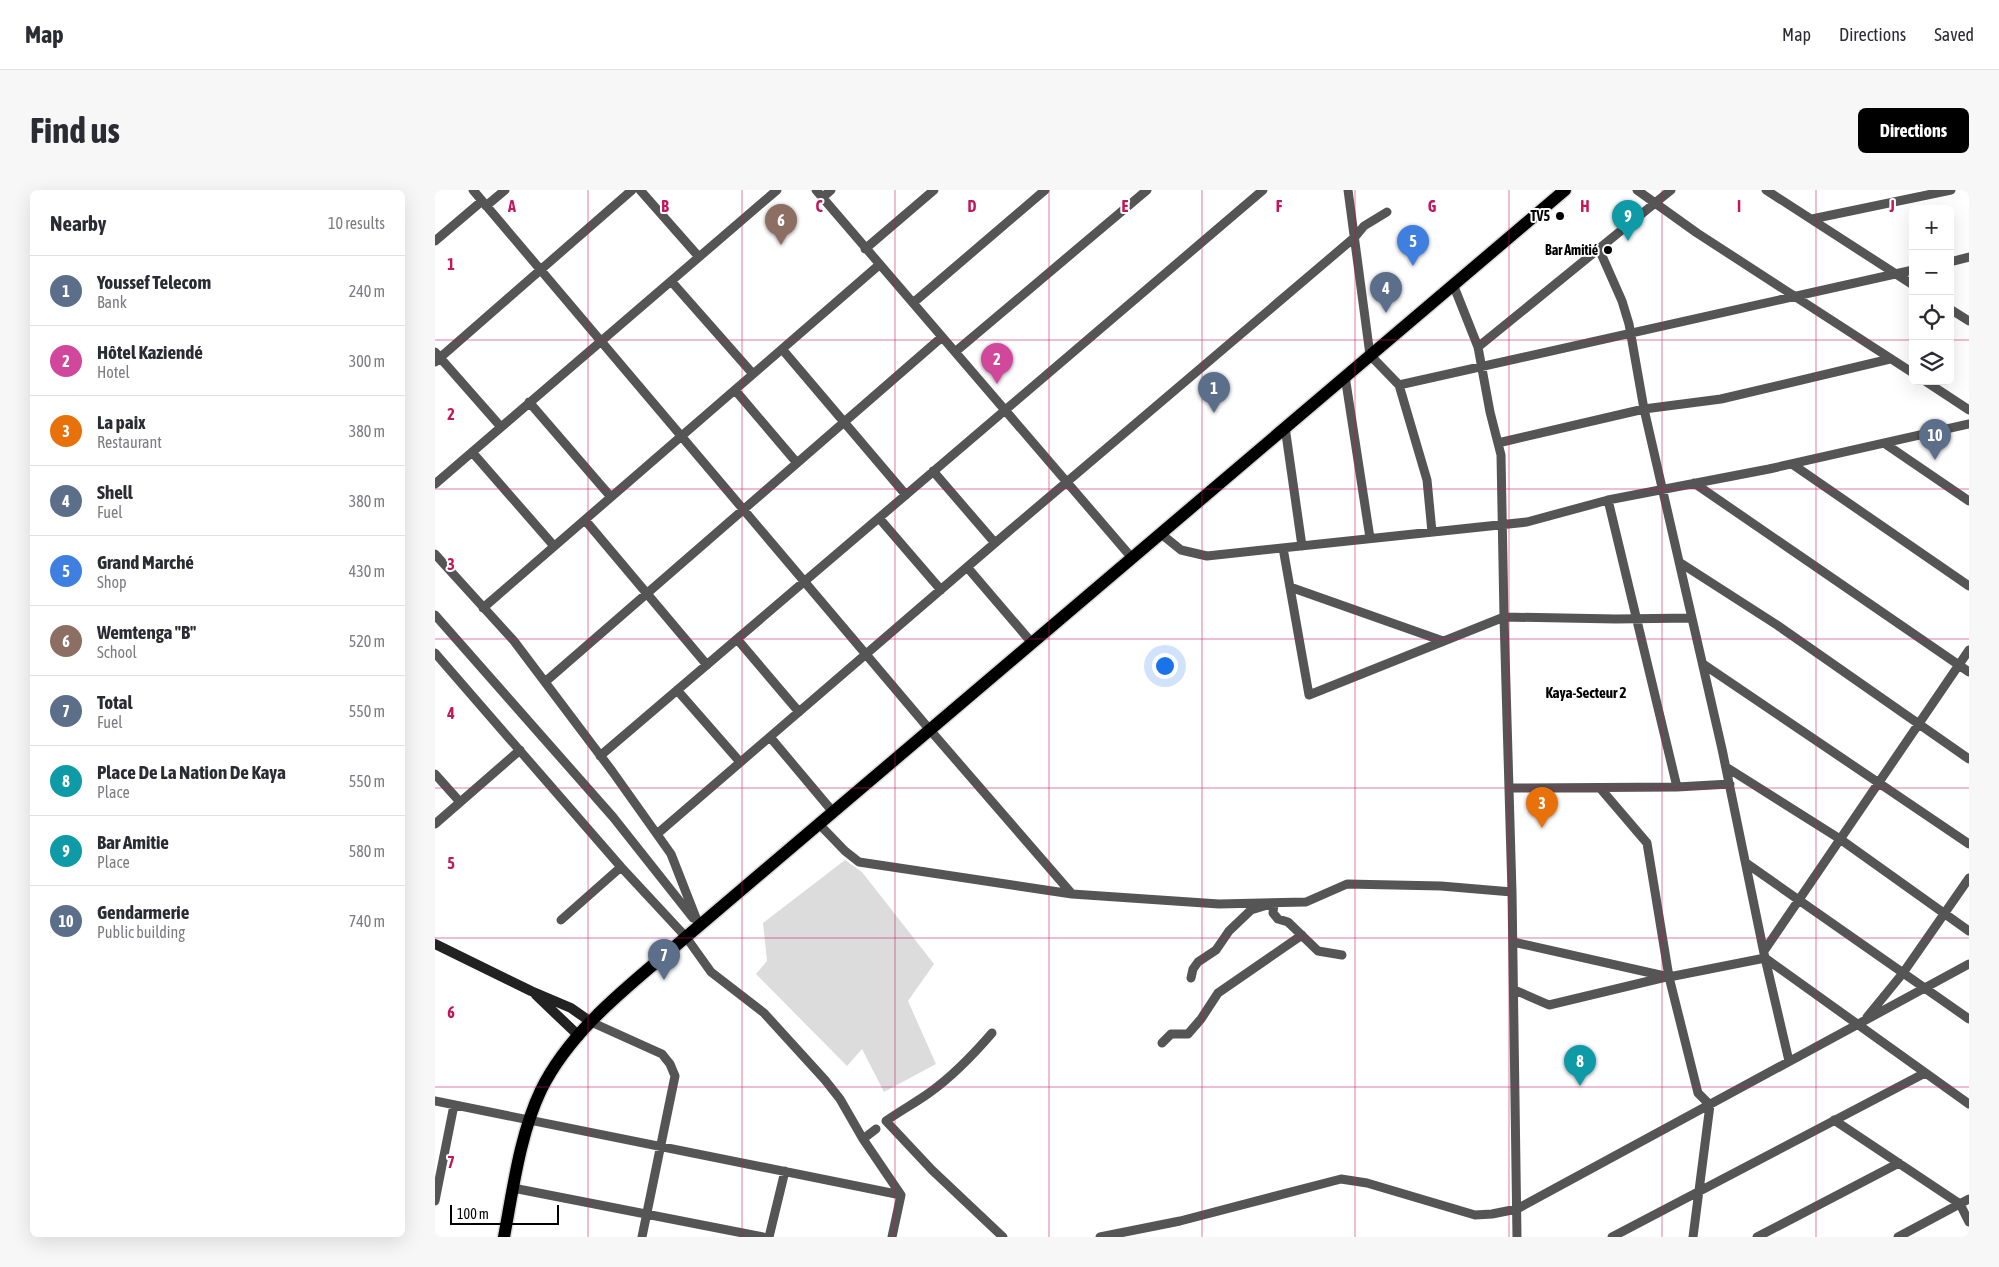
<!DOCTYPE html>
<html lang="en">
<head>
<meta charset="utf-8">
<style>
  body { margin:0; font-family:"Asap Condensed",sans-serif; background:#f7f7f7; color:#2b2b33 }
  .controls { position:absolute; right:15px; top:15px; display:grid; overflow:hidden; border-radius:8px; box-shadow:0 5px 20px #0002 }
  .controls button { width:45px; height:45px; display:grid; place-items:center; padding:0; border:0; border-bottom:1px solid #e1e1e2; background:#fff; color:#2b2b33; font:25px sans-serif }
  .scale { position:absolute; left:15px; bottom:12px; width:109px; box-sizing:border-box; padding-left:5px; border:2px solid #000; border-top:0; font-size:14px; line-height:18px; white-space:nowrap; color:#000; -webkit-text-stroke:4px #fff; paint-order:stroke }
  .you { position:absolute; left:729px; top:475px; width:18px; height:18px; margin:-12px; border:4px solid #fff; border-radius:50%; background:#1a73e8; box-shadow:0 0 0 8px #1a73e833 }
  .badge { display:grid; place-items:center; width:32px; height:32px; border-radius:50%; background:#000; color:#fff; font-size:16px; font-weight:700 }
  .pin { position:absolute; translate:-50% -41px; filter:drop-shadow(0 1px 2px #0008) }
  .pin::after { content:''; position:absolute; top:26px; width:18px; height:15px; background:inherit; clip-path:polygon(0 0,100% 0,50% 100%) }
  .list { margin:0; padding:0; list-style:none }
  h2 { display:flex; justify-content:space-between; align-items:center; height:65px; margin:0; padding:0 20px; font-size:21px }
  h2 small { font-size:16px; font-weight:400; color:#7c7c81 }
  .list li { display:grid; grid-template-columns:32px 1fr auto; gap:15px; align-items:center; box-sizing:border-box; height:70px; padding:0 20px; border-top:1px solid #e1e1e2 }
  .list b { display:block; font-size:19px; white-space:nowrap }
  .list p { margin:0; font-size:16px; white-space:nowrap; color:#7c7c81 }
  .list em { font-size:16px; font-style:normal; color:#7c7c81 }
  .icon { flex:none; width:28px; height:28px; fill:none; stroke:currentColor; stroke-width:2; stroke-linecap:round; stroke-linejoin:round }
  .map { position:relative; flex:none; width:1534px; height:1047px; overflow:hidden; border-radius:8px }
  header { display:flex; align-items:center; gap:30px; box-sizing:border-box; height:70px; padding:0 25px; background:#fff; border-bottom:1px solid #e1e1e2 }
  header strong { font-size:24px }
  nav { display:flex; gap:28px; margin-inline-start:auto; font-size:18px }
  .intro { display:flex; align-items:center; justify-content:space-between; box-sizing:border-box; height:120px; padding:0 30px }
  h1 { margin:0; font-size:35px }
  .button { padding:12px 22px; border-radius:8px; background:#000; color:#fff; font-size:18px; font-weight:700 }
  main { display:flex; gap:30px; padding:0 30px }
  aside { flex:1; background:#fff; border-radius:8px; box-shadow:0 5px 20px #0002 }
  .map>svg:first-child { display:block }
  .green { fill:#dcdcdc }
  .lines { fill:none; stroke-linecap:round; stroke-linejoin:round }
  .primary-casing { stroke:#dbdbdb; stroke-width:15 }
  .street { stroke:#555; stroke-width:9 }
  .secondary { stroke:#222; stroke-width:10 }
  .primary { stroke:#000; stroke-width:12 }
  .grid { fill:none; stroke:#c2185b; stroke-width:1; stroke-opacity:0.55 }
  .poi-dot { fill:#000; stroke:#fff; stroke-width:2 }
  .labels { text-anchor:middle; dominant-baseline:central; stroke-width:4; stroke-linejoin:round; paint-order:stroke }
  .poi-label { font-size:14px; font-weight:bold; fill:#000; stroke:#fff; text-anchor:end }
  .neighbourhood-label { font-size:15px; font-weight:bold; fill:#000; stroke:#fff }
  .grid-label { font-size:16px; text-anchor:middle; font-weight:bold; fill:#c2185b; stroke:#fff; stroke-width:4; stroke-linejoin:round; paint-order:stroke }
</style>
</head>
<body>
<header>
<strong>Map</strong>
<nav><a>Map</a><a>Directions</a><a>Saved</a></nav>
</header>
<div class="intro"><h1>Find us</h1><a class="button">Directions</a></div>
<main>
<aside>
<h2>Nearby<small>10 results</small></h2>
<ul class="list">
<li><span class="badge" style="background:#5c6f8a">1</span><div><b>Youssef Telecom</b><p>Bank</p></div><em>240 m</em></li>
<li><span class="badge" style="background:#d1479c">2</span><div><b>Hôtel Kaziendé</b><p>Hotel</p></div><em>300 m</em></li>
<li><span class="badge" style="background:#e8710a">3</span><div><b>La paix</b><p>Restaurant</p></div><em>380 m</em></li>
<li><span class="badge" style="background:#5c6f8a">4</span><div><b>Shell</b><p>Fuel</p></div><em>380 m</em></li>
<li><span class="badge" style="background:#3f7fe0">5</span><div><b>Grand Marché</b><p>Shop</p></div><em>430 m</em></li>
<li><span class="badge" style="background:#8d6e63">6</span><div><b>Wemtenga &quot;B&quot;</b><p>School</p></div><em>520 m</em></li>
<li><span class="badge" style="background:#5c6f8a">7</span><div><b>Total</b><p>Fuel</p></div><em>550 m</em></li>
<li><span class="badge" style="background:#0f9aa8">8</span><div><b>Place De La Nation De Kaya</b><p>Place</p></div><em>550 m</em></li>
<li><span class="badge" style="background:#0f9aa8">9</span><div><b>Bar Amitie</b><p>Place</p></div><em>580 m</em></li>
<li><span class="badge" style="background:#5c6f8a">10</span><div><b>Gendarmerie</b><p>Public building</p></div><em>740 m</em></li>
</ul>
</aside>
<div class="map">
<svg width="1534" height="1047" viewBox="0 0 1534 1047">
  <rect width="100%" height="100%" fill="#fff"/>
  <path class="green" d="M410,670L427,682L499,774L473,811L501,874L449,902L427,859L412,876L321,784L332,771L328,733Z"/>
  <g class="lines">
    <g class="primary-casing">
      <path id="primary" d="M69,1047C78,999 85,944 106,900C137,837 199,792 251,747L1130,0"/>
    </g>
    <path class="street" d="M38,0L495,540L637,704
      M205,0L264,67
      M381,0L697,368
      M913,0L935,165L964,195L992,290L997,342
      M1202,0L1262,43L1478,183
      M1331,0L1478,95
      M388,7L396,0
      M51,16L70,0
      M1377,29L1516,0
      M0,51L47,11
      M430,59L499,0
      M1164,59L1187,111L1194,134L1209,219L1287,559L1330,768L1534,914
      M1515,72L1534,67
      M236,91L318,184
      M1018,94L1043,157L1055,222L1066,265L1069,427L1077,702L1082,1047
      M478,113L610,0
      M1515,119L1534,131
      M1043,157L1236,0
      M347,159L471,305
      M0,162L66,237
      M520,162L712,0
      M0,172L197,0
      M910,186L935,348
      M1490,191L1534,220
      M964,195L1478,80
      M300,200L362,273
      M94,212L176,307
      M850,237L867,356
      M1063,253L1209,219L1286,209L1455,169
      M1449,253L1534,311
      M37,262L119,356
      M1357,274L1534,396
      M498,281L560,353
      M1259,293L1534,482
      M0,294L342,0
      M1173,310L1242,597
      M444,328L506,400
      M150,330L272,475
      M725,343L746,360L772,366L1092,332L1173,310L1334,279L1534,234
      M848,358L874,505L1069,427L1181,429L1257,428
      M0,364L79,451L177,581L236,664L263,733
      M1244,372L1342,435L1534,569
      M532,377L597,453
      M855,397L1008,451
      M48,418L444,75
      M0,425L178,627L258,728
      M302,449L364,522
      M0,463L186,677L251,747L276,782L329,823L390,890L405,909L428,949L466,1005L457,1047
      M1268,474L1534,654
      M110,492L507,147
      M242,500L305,572
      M335,547L398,622
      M165,566L828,0
      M1291,577L1405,649L1534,741
      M0,584L25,612
      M1074,598L1242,597L1295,594
      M1165,598L1212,653L1234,787L1330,768L1354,871
      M0,634L85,560
      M384,634L410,661L424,672L637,704L784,714L871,712L912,694L1006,696L1077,702
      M222,644L560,353L920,47L929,36L952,22
      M1311,673L1534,829
      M126,730L186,677
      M1078,752L1234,787
      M1329,761L1534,460
      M1234,787L1263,903L1275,915L1258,1047
      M756,788L758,779L763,772L781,760L794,741L816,720L839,713L838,723L843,729L853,732L883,761L907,765
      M1082,801L1114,815L1231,787
      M1432,827L1468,783L1534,688
      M156,832L227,864L235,874L240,886L207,1047
      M557,843C538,865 518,886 494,903C480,913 465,921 451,931L497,980L568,1047
      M727,853L736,844H753L766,829L783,803L867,745
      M0,911L466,1005
      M1399,930L1525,1014L1534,1032
      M428,949L441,939
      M78,998L328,1047
      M0,1011L19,915
      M334,1047L350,981
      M665,1047L745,1031L906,989L932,993L1040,1025L1057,1024L1082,1019L1534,774
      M1177,1047L1490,883
      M1322,1047L1464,973
      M1463,1047L1534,1009"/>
    <path class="secondary" d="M0,754L96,801L136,818L156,832
      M101,805L144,846"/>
    <use href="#primary" class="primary"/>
  </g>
  <path class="grid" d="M153,0V1047M307,0V1047M460,0V1047M614,0V1047M767,0V1047M920,0V1047M1074,0V1047M1227,0V1047M1381,0V1047M0,150H1478M1515,150H1534M0,299H1534M0,449H1534M0,598H1534M0,748H1534M0,897H1534"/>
  <g class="poi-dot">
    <circle cx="1125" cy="26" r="5"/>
    <circle cx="1173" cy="60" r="5"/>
  </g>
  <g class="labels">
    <g class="poi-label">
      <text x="1115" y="26">TV5</text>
      <text x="1163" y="60">Bar Amitié</text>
    </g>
    <g class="neighbourhood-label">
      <text x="1151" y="502">Kaya-Secteur 2</text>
    </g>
  </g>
  <g class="grid-label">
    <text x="77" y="22">A</text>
    <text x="230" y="22">B</text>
    <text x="384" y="22">C</text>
    <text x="537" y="22">D</text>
    <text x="690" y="22">E</text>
    <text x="844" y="22">F</text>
    <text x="997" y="22">G</text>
    <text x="1150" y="22">H</text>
    <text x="1304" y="22">I</text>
    <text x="1457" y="22">J</text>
    <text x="16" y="80">1</text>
    <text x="16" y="230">2</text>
    <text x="16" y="380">3</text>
    <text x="16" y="529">4</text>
    <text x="16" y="679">5</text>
    <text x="16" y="828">6</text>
    <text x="16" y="978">7</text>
  </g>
</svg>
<div class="controls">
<button>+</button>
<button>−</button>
<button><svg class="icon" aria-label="locate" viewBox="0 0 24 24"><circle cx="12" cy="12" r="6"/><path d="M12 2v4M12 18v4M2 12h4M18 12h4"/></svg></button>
<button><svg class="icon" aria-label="layers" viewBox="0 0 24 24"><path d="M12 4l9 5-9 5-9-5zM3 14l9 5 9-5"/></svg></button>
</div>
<div class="scale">100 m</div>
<div class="you"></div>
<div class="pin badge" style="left:779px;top:223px;background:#5c6f8a">1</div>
<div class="pin badge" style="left:562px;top:194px;background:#d1479c">2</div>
<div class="pin badge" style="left:1107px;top:638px;background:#e8710a">3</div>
<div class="pin badge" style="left:951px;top:123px;background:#5c6f8a">4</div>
<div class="pin badge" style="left:978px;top:76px;background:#3f7fe0">5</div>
<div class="pin badge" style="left:346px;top:55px;background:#8d6e63">6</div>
<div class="pin badge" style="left:229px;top:790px;background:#5c6f8a">7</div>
<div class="pin badge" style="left:1145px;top:896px;background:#0f9aa8">8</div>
<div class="pin badge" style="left:1193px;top:51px;background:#0f9aa8">9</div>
<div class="pin badge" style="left:1500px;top:270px;background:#5c6f8a">10</div>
</div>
</main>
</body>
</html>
